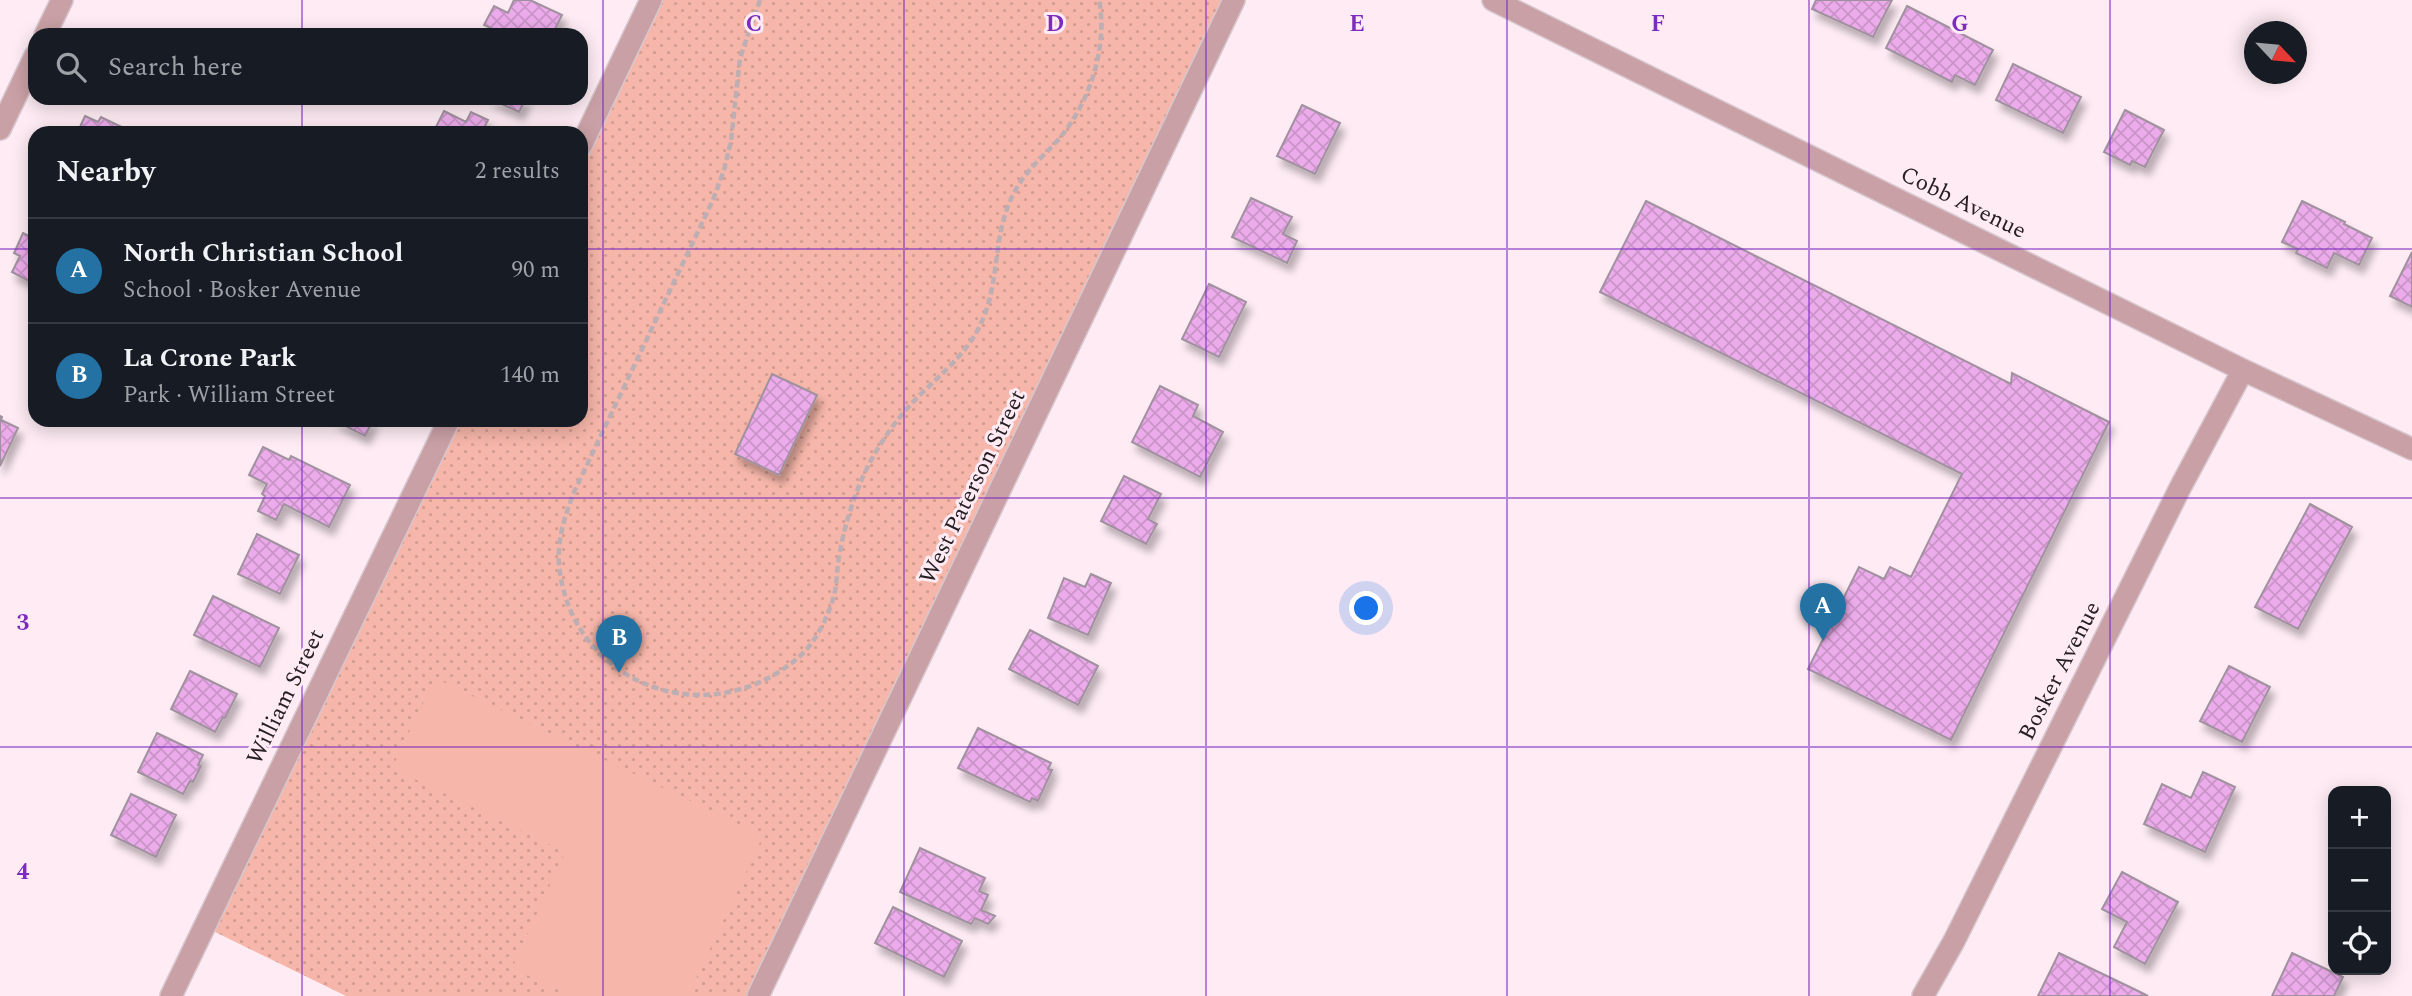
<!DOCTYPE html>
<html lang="en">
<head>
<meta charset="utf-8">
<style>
  body { margin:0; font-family:Spectral,serif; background:#242831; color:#f1f3f6 }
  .controls { position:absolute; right:21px; bottom:21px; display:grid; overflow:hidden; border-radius:14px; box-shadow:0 4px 18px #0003 }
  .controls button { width:63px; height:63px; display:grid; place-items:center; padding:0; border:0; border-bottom:2px solid #363941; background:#171b24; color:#f1f3f6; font:35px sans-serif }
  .compass { position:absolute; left:2244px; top:21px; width:63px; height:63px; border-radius:50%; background:#171b24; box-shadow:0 4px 18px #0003; rotate:116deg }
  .you { position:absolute; left:1367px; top:609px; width:24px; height:24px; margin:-18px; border:5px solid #fff; border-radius:50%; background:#1a73e8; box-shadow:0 0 0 10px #1a73e833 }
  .badge { display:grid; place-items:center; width:46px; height:46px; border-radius:50%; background:#2472a4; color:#fff; font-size:23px; font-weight:700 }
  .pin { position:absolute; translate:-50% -58px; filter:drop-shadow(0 2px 4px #0008) }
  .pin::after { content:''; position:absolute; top:37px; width:24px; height:21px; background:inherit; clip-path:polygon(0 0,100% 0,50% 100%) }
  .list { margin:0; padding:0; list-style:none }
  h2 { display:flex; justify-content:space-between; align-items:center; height:91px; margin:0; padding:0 28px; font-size:30px }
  h2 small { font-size:23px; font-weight:400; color:#9ea1a6 }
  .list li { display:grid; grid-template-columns:46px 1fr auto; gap:21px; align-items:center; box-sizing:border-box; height:105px; padding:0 28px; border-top:2px solid #363941 }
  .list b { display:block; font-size:26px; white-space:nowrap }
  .list p { margin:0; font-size:23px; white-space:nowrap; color:#9ea1a6 }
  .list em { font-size:23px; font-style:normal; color:#9ea1a6 }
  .icon { flex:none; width:38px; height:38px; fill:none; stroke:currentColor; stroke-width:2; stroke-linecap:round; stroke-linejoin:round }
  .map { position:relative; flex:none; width:2412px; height:996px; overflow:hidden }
  .search { position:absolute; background:#171b24; box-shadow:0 4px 18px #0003; left:28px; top:28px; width:560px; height:77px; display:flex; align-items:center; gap:18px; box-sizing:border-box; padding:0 24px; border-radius:21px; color:#9ea1a6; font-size:26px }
  .panel { position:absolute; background:#171b24; box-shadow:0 4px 18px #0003; left:28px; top:126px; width:560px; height:301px; border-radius:21px }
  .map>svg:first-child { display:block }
  .park { fill:url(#park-dots) }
  .pitch { fill:#f6b6a9 }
  .building { fill:url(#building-cross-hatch); stroke:#9f929e; stroke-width:2; filter:url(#shadow) }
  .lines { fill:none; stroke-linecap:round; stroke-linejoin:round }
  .minor-casing { stroke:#d7c7ce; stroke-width:24 }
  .tertiary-casing { stroke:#d7c7ce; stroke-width:24 }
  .path { stroke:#bdaeb4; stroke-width:4.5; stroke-dasharray:7 3.5; stroke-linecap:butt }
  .minor { stroke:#c9a0a5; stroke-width:21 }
  .tertiary { stroke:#c9a0a5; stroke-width:21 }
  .grid { fill:none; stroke:#7b2cbf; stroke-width:2; stroke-opacity:0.55 }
  .labels { text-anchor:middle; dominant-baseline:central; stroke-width:6; stroke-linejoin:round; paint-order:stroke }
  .street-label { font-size:23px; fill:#282124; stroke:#feebf3 }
  .grid-label { font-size:23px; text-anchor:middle; font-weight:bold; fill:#7b2cbf; stroke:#feebf3; stroke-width:6; stroke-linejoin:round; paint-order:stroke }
</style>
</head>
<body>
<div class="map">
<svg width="2412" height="996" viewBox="0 0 2412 996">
  <defs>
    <pattern id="park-dots" width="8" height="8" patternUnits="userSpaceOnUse" patternTransform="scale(1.75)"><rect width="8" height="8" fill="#f6b6a9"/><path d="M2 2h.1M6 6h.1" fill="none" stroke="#d39c91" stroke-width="1.8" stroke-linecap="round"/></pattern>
    <pattern id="building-cross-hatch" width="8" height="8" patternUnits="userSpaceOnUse" patternTransform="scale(1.75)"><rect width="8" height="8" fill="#ecaceb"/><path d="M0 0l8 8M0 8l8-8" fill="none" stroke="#ca94c9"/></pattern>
    <filter id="shadow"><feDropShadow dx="4.5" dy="8" stdDeviation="3.5" flood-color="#0004"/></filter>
  </defs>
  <rect width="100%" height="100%" fill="#feebf3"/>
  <path class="park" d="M651,0H1234L757,996H346L205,927L449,420H581V146Z"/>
  <path class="pitch" d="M435,678L763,836L688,996H571L512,968L565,852L392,768Z"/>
  <path class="building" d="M514,0H530L562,15L553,33L557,35H506L484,25L494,6L508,13Z
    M1816,0H1892L1873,37L1812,9Z
    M1907,6L1993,50L1975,85L1955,75L1952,82L1886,48Z
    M2013,64L2081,97L2063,133L1996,100Z
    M489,98H526L519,112Z
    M1302,105L1340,123L1315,174L1277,156Z
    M2125,110L2164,130L2145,167L2132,161L2130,165L2104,152Z
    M444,111L466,122L471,112L488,120L484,128L494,133H439L434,131Z
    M85,116L98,122L101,117L134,133H77Z
    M1251,198L1292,217L1283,234L1297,241L1287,263L1232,237Z
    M1646,201L2011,384L2012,373L2109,422L1951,740L1808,669L1859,567L1884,579L1890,567L1911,577L1962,474L1600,292Z
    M2302,201L2345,222L2344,224L2372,238L2359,265L2334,253L2327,268L2296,253L2298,249L2282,242Z
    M23,233L35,239V284L12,272L20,256L14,253Z
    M2412,252V307L2390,296Z
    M1209,284L1246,302L1219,357L1182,339Z
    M772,374L817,395L779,475L735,454Z
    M1160,386L1198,405L1193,416L1223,432L1200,477L1132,442Z
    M0,416L2,417L1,420L18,428L0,466Z
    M334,420H373L365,436Z
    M263,447L289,460L291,456L350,485L329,527L284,504L276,520L258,511L265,496L262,494L267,484L249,475Z
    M1124,476L1161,494L1148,519L1157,524L1146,544L1101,521Z
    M2310,504L2352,527L2298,629L2255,607Z
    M257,534L299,555L280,594L238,574Z
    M1091,574L1111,583L1088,635L1048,618L1064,578L1085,587Z
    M213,596L279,628L260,667L194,635Z
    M1030,630L1098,666L1078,705L1009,669Z
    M2229,666L2270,687L2242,742L2200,721Z
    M190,671L237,694L225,718L223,717L215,732L171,709Z
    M978,728L1051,763L1048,769L1052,770L1038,801L1032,798L1030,802L958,768Z
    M157,733L203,755L198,765L201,766L193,782L190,781L183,794L138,772Z
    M2203,772L2235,787L2205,852L2144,824L2162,784L2191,798Z
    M131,794L176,815L156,857L111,835Z
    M920,848L985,878L979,891L988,895L981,910L995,916L988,924L975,918L971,924L900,892Z
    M2122,872L2178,902L2145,964L2114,947L2127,922L2102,909Z
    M893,907L962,941L944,977L875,943Z
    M2059,953L2136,990L2148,996H2038Z
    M2292,953L2343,977L2334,996H2272Z"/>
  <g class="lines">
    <g class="minor-casing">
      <path id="minor" d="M1493,0L2243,370L2412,449
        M45,35L62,0
        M0,129L35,56
        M581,146L651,0
        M171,996L449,420
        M1923,996L1954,941L2181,486L2243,370"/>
    </g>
    <g class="tertiary-casing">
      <path id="tertiary" d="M758,996L1234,0"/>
    </g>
    <path class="path" d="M760,0L740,58L731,141L724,170L713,200L574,492C565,515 557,540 559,565C571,686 710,736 800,656C817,641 830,613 835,591C837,580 837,569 839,557C844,527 853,498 866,470C880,442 897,418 919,396C938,377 958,361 973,338C1001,294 991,251 1008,206C1020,175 1038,162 1059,139C1090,102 1108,47 1099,0"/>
    <use href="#minor" class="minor"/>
    <use href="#tertiary" class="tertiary"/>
  </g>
  <path class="grid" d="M302,0V35M603,0V996M904,0V996M1206,0V996M1507,0V996M1809,0V996M2110,0V996M302,98V133M0,249H35M581,249H2412M302,420V996M0,498H2412M0,747H2412"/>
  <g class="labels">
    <g class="street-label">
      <text transform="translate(1963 203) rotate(26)">Cobb Avenue</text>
      <text transform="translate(973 487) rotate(-64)">West Paterson Street</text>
      <text transform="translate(2060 671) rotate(-63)">Bosker Avenue</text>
      <text transform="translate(286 697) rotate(-64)">William Street</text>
    </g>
  </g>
  <g class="grid-label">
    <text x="754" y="31">C</text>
    <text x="1055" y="31">D</text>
    <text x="1357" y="31">E</text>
    <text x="1658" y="31">F</text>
    <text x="1960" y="31">G</text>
    <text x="23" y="630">3</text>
    <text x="23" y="879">4</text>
  </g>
</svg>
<div class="controls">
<button>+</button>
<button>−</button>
<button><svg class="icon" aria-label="locate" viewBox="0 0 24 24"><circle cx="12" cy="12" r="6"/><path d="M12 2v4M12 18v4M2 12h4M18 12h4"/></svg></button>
</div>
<svg class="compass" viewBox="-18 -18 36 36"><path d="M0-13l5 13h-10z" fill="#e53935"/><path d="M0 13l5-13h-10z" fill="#9ea1a6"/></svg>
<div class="you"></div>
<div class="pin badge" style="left:1823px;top:641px">A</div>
<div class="pin badge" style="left:619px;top:673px">B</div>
<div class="search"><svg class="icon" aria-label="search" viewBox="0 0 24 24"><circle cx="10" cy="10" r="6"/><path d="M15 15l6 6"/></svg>Search here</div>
<section class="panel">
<h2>Nearby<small>2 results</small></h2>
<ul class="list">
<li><span class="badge">A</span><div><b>North Christian School</b><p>School · Bosker Avenue</p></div><em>90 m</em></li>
<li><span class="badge">B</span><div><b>La Crone Park</b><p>Park · William Street</p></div><em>140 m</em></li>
</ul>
</section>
</div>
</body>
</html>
